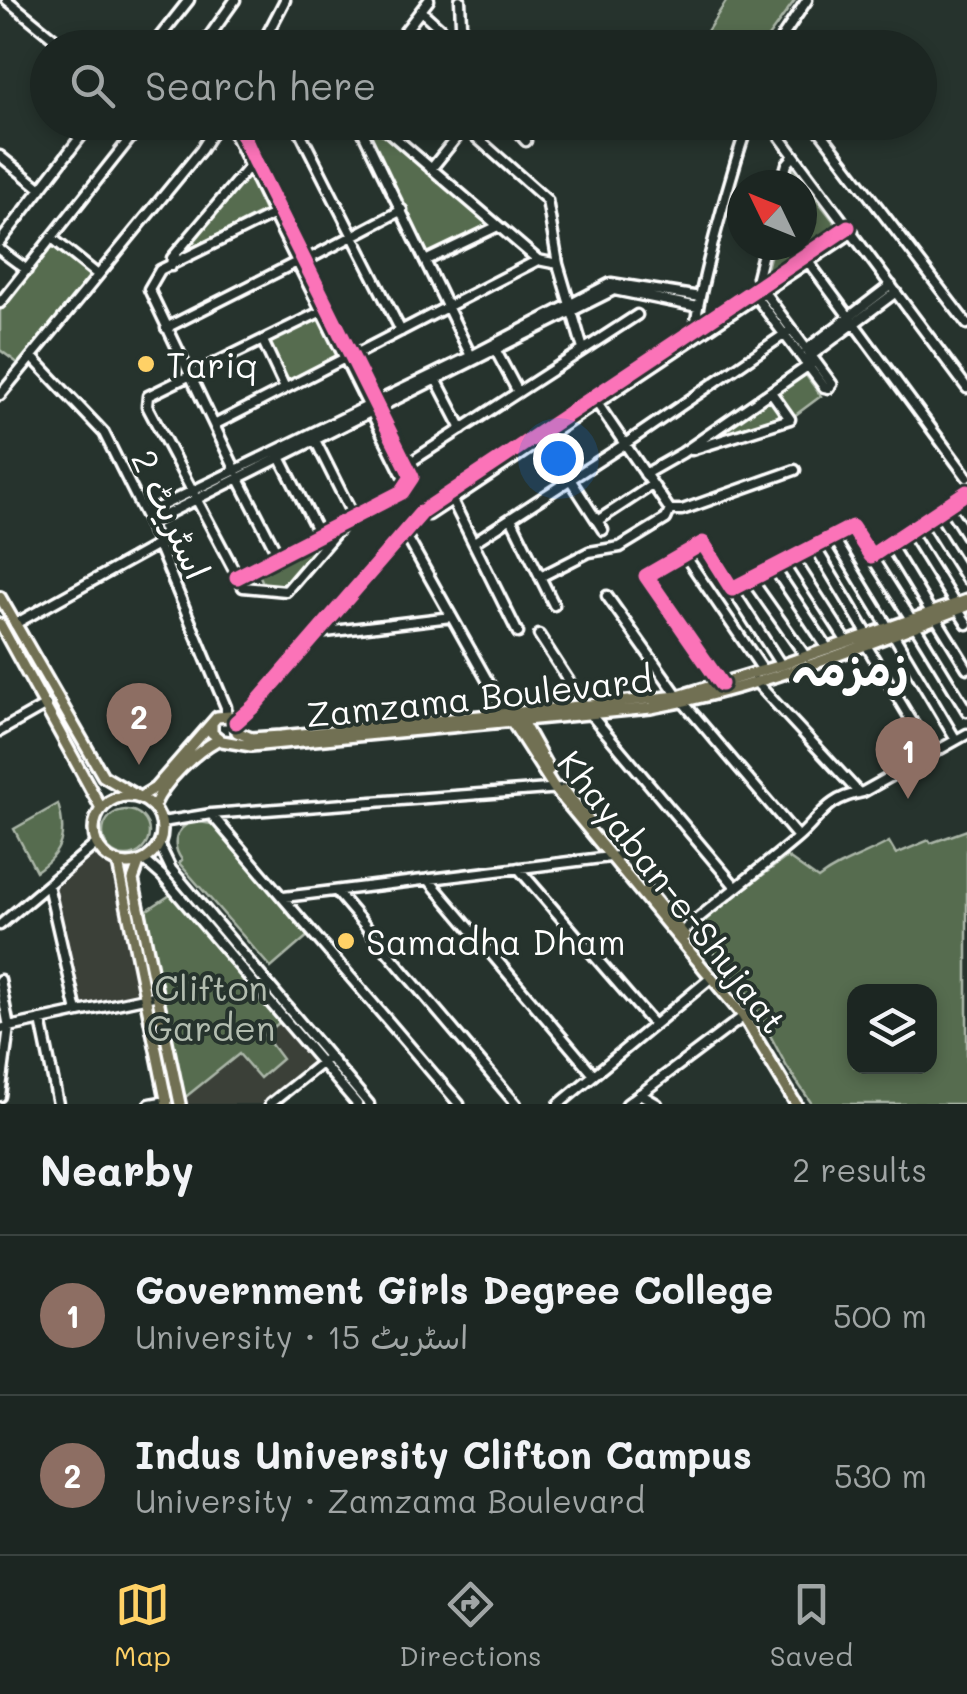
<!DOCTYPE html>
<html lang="en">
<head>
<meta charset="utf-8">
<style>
  body { margin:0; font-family:Mali,"Playpen Sans Arabic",sans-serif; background:#29322f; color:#f1f3f6 }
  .controls { position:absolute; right:30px; bottom:30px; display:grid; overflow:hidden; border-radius:20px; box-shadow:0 5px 15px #0003 }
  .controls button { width:90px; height:90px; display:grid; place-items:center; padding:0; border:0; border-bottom:2px solid #3a4340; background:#1c2622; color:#f1f3f6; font:50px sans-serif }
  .compass { position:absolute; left:727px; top:170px; width:90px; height:90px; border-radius:50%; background:#1c2622; box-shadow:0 5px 15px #0003; rotate:313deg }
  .you { position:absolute; left:558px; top:458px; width:35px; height:35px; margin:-25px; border:8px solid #fff; border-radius:50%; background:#1a73e8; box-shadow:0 0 0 15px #1a73e833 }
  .badge { display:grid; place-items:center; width:65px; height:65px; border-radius:50%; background:#ffd166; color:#fff; font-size:32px; font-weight:700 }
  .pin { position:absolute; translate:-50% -82px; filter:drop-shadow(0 2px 5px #0008) }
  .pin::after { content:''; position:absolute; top:52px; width:35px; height:30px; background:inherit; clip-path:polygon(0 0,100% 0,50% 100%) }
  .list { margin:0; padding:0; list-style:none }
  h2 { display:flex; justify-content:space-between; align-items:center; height:130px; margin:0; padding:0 40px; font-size:42px }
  h2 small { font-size:32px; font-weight:400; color:#a0a5a5 }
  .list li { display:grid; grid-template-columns:65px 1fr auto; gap:30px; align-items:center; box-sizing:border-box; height:160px; padding:0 40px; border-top:2px solid #3a4340 }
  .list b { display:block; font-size:38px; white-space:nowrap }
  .list p { margin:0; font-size:32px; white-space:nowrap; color:#a0a5a5 }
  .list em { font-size:32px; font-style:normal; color:#a0a5a5 }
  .icon { flex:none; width:55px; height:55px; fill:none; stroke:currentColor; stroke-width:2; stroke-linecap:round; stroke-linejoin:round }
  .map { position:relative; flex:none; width:967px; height:1104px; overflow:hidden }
  .search { position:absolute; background:#1c2622; box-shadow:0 5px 15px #0003; left:30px; right:30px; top:30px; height:110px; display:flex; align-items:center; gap:25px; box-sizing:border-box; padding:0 35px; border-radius:55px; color:#a0a5a5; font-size:38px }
  .sheet { height:450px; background:#1c2622 }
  nav { display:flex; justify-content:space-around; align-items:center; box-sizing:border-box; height:140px; border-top:2px solid #3a4340; background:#1c2622; font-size:28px; color:#a0a5a5 }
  nav a { display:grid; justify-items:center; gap:5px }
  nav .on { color:#ffd166 }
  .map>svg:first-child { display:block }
  .built { fill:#3b4139 }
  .green { fill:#576c50; stroke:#abb6a8; stroke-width:2.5; fill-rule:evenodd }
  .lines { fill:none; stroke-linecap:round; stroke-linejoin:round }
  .minor-casing { stroke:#fff; stroke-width:15 }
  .major-casing { stroke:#fff; stroke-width:16 }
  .minor { stroke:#26332d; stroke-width:8 }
  .major { stroke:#716f52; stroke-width:9 }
  .cycleway-casing { stroke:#26332d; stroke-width:21 }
  .cycleway { stroke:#fb73b8; stroke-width:15 }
  .poi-dot { fill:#ffd166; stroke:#26332d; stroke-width:4 }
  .labels { text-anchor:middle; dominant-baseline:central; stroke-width:8; stroke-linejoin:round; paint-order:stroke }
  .poi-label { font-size:35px; fill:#fff; stroke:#26332d; text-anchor:start }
  .street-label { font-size:35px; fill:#fff; stroke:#26332d }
  .park-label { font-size:35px; fill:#b3bdb0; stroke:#26332d }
  .district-label { font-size:45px; font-weight:bold; fill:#fff; stroke:#26332d }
</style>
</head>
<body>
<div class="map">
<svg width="967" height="1104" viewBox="0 0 967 1104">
  <rect width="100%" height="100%" fill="#26332d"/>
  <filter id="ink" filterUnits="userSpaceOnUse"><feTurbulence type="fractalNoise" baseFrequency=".01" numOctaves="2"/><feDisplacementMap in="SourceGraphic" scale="20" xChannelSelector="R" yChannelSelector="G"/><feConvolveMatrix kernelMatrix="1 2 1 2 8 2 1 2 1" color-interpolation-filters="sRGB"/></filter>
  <g filter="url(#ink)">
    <path class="built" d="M97,845L107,857L118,863L146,997L77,1012L47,886Z
      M285,1018L323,1062L267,1104H184L183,1099Z"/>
    <path class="green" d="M727,0H795L761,47H697Z
      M358,123H377L496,227L425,261Z
      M793,169L839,228L765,277L773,245H802V185H789Z
      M248,175L264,211L184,252Z
      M52,238L98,275L23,367L0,350V303Z
      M320,317L339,355L287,381L268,343Z
      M805,374L821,396L790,419L682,453L771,392Z
      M344,524L286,591L266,589L256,568Z
      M58,804C67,834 63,853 36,871L14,829Z
      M103 833a23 23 0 1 1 46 0a23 23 0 1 1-46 0Z
      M193,821L218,825L310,934L271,968L179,863L182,860C170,844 176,828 193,821Z
      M967,830V1104H812L787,1067L747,992L701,938L703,920L787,857L818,879C840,862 864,856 889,842L896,854L929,840L931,843ZM854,992H930V1066H854Z
      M175,892L285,1018L264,1035L282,1059L260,1078L239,1054L183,1099L141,914Z"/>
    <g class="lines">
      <g class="minor-casing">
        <path id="minor" d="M7,0L66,48
          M460,0L462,47
          M421,11L462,48
          M151,48L189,0
          M201,48L235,0
          M260,48L285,0
          M386,48L402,35L429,0
          M775,48L807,0
          M295,122L401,331
          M358,122L471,356
          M377,122L538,260
          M459,122L547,200L558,264L583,349
          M509,122L526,141
          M769,122L967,388
          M813,122L967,324
          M238,125L233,132L249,165L405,480L408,479
          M0,156L41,189
          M431,169L469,122
          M781,185L787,164L793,157
          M52,238L98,275
          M0,242L92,122
          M0,250L27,270
          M807,260L967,477
          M305,261L402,210
          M425,261L496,227
          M171,266L172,258L251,164
          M760,286L757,277L765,245
          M764,292L832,384
          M756,297L824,387L829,388L832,384
          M0,303L143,122
          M322,311L148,396L147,406L243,587L286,591L340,528
          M166,328L297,262
          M696,332C691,313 738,148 749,122
          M263,341L285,388
          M806,350L891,285
          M496,351L518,392
          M352,356L538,260L558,264
          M32,357L104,433L149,523L226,707V715
          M804,361L896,292
          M437,381L462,429
          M0,395L201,150L219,122
          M597,403L670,510
          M214,425L345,358
          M316,442L354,518
          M691,450L790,419L771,392
          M281,459L320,536
          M406,465L637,315
          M236,471L149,289L160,270L276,213
          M645,474L682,453L815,361
          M239,479L279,557
          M570,479L603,530
          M451,498L518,633
          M947,505L967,536
          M422,512L429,515L452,500L853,232
          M145,514L471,356L611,283L700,297
          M511,518L554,605
          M928,518L967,580
          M597,521L652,485
          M149,523L614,290L698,307
          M403,530L505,712
          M909,530L955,604
          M833,537L888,627
          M474,542L625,444L791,330
          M889,543L931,612
          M815,547L868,635
          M684,554L763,670
          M871,556L911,619
          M793,558L847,642
          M774,568L828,649
          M237,577L402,492L412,477L238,125
          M540,577L589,552L620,547L666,519L670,510H682L795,470
          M751,579L806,657
          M732,589L781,665
          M607,596L678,696
          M958,610L967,624
          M936,618L967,668
          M15,624L157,545
          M915,626L967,711
          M317,633L451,617
          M893,634L956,740
          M539,635L585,706
          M866,645L931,753
          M755,681L859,793
          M721,684L646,576L703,543L732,589L852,527L871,556L967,492
          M683,702L798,837
          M591,715L735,886
          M236,722L254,706L422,512L848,227
          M0,731L46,705
          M211,814L562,788
          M162,822L211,814L459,1104
          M159,844L171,869L369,1104
          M144,860L162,876L357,1104
          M518,868L654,1025
          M428,879L594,1075
          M48,885L77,1012
          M336,891L516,1104
          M284,897L618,856
          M0,925L96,844
          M679,934C717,902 757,872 795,840C822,818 823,799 863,792L967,734
          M0,980L9,1027L0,1096
          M41,1020L58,1104
          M0,1029L158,995
          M640,1094L657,1104
          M150,1104L167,1101
          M270,1104L325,1060
          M559,1104L712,977
          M627,1104L748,1013"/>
      </g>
      <g class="major-casing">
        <path id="major" d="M0,597L103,776L137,796
          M0,624L101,808
          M520,718L549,770
          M512,722L555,789L743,1016L796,1104
          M212,724V733L222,741L251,746L651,708C760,688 865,646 967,606
          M237,732L251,738L281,736L678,696L781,665L967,600
          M564,790L589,821
          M94 830a34 34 0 1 1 68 0a34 34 0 1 1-68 0Z
          M140,797L155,788L217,717L230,716L236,722L237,732
          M154,806C165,780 194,753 219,739
          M118,863L167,1104
          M139,863L133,880L180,1104
          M647,890L685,936"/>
      </g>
      <use href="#minor" class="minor"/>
      <use href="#major" class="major"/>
      <g class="cycleway-casing">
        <path id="cycleway" d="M237,577L402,492L412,477L255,162L238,125L243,122
          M721,684L646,576L703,543L732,589L852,527L871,556L967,492
          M236,722L254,706L422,512L848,227"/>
      </g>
      <use href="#cycleway" class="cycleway"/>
    </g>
  </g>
  <g class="poi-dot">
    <circle cx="146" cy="364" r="10"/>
    <circle cx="346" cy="941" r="10"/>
  </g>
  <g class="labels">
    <g class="poi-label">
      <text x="166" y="364">Tariq</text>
      <text x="366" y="941">Samadha Dham</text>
    </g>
    <g class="street-label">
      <text transform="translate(172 514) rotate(65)">اسٹریٹ 2</text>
      <text transform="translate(479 696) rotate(-6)">Zamzama Boulevard</text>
      <text transform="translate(673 891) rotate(52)">Khayaban-e-Shujaat</text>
    </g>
    <g class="park-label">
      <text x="211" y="987">Clifton<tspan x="211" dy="40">Garden</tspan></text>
    </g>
    <g class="district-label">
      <text x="850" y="668">زمزمہ</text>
    </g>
  </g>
</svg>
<div class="controls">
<button><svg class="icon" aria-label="layers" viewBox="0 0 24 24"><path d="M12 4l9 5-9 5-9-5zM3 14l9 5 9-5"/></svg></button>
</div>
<svg class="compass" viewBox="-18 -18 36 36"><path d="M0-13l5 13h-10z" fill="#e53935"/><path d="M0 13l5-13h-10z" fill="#a0a5a5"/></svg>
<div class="you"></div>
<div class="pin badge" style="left:908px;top:799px;background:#8d6e63">1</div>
<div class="pin badge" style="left:139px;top:765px;background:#8d6e63">2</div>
<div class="search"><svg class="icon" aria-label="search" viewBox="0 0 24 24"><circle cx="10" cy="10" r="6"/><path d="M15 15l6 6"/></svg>Search here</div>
</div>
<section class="sheet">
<h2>Nearby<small>2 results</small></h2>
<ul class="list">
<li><span class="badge" style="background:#8d6e63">1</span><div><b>Government Girls Degree College</b><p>University · اسٹریٹ 15</p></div><em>500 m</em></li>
<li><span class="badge" style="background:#8d6e63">2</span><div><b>Indus University Clifton Campus</b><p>University · Zamzama Boulevard</p></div><em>530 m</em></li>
</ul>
</section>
<nav>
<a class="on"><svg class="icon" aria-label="map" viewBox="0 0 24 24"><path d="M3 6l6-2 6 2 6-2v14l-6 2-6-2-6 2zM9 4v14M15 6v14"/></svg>Map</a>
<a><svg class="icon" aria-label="directions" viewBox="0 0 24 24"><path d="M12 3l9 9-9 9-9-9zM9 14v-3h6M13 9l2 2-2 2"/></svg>Directions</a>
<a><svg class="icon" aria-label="saved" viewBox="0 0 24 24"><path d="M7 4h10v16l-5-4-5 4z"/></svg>Saved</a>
</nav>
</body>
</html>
